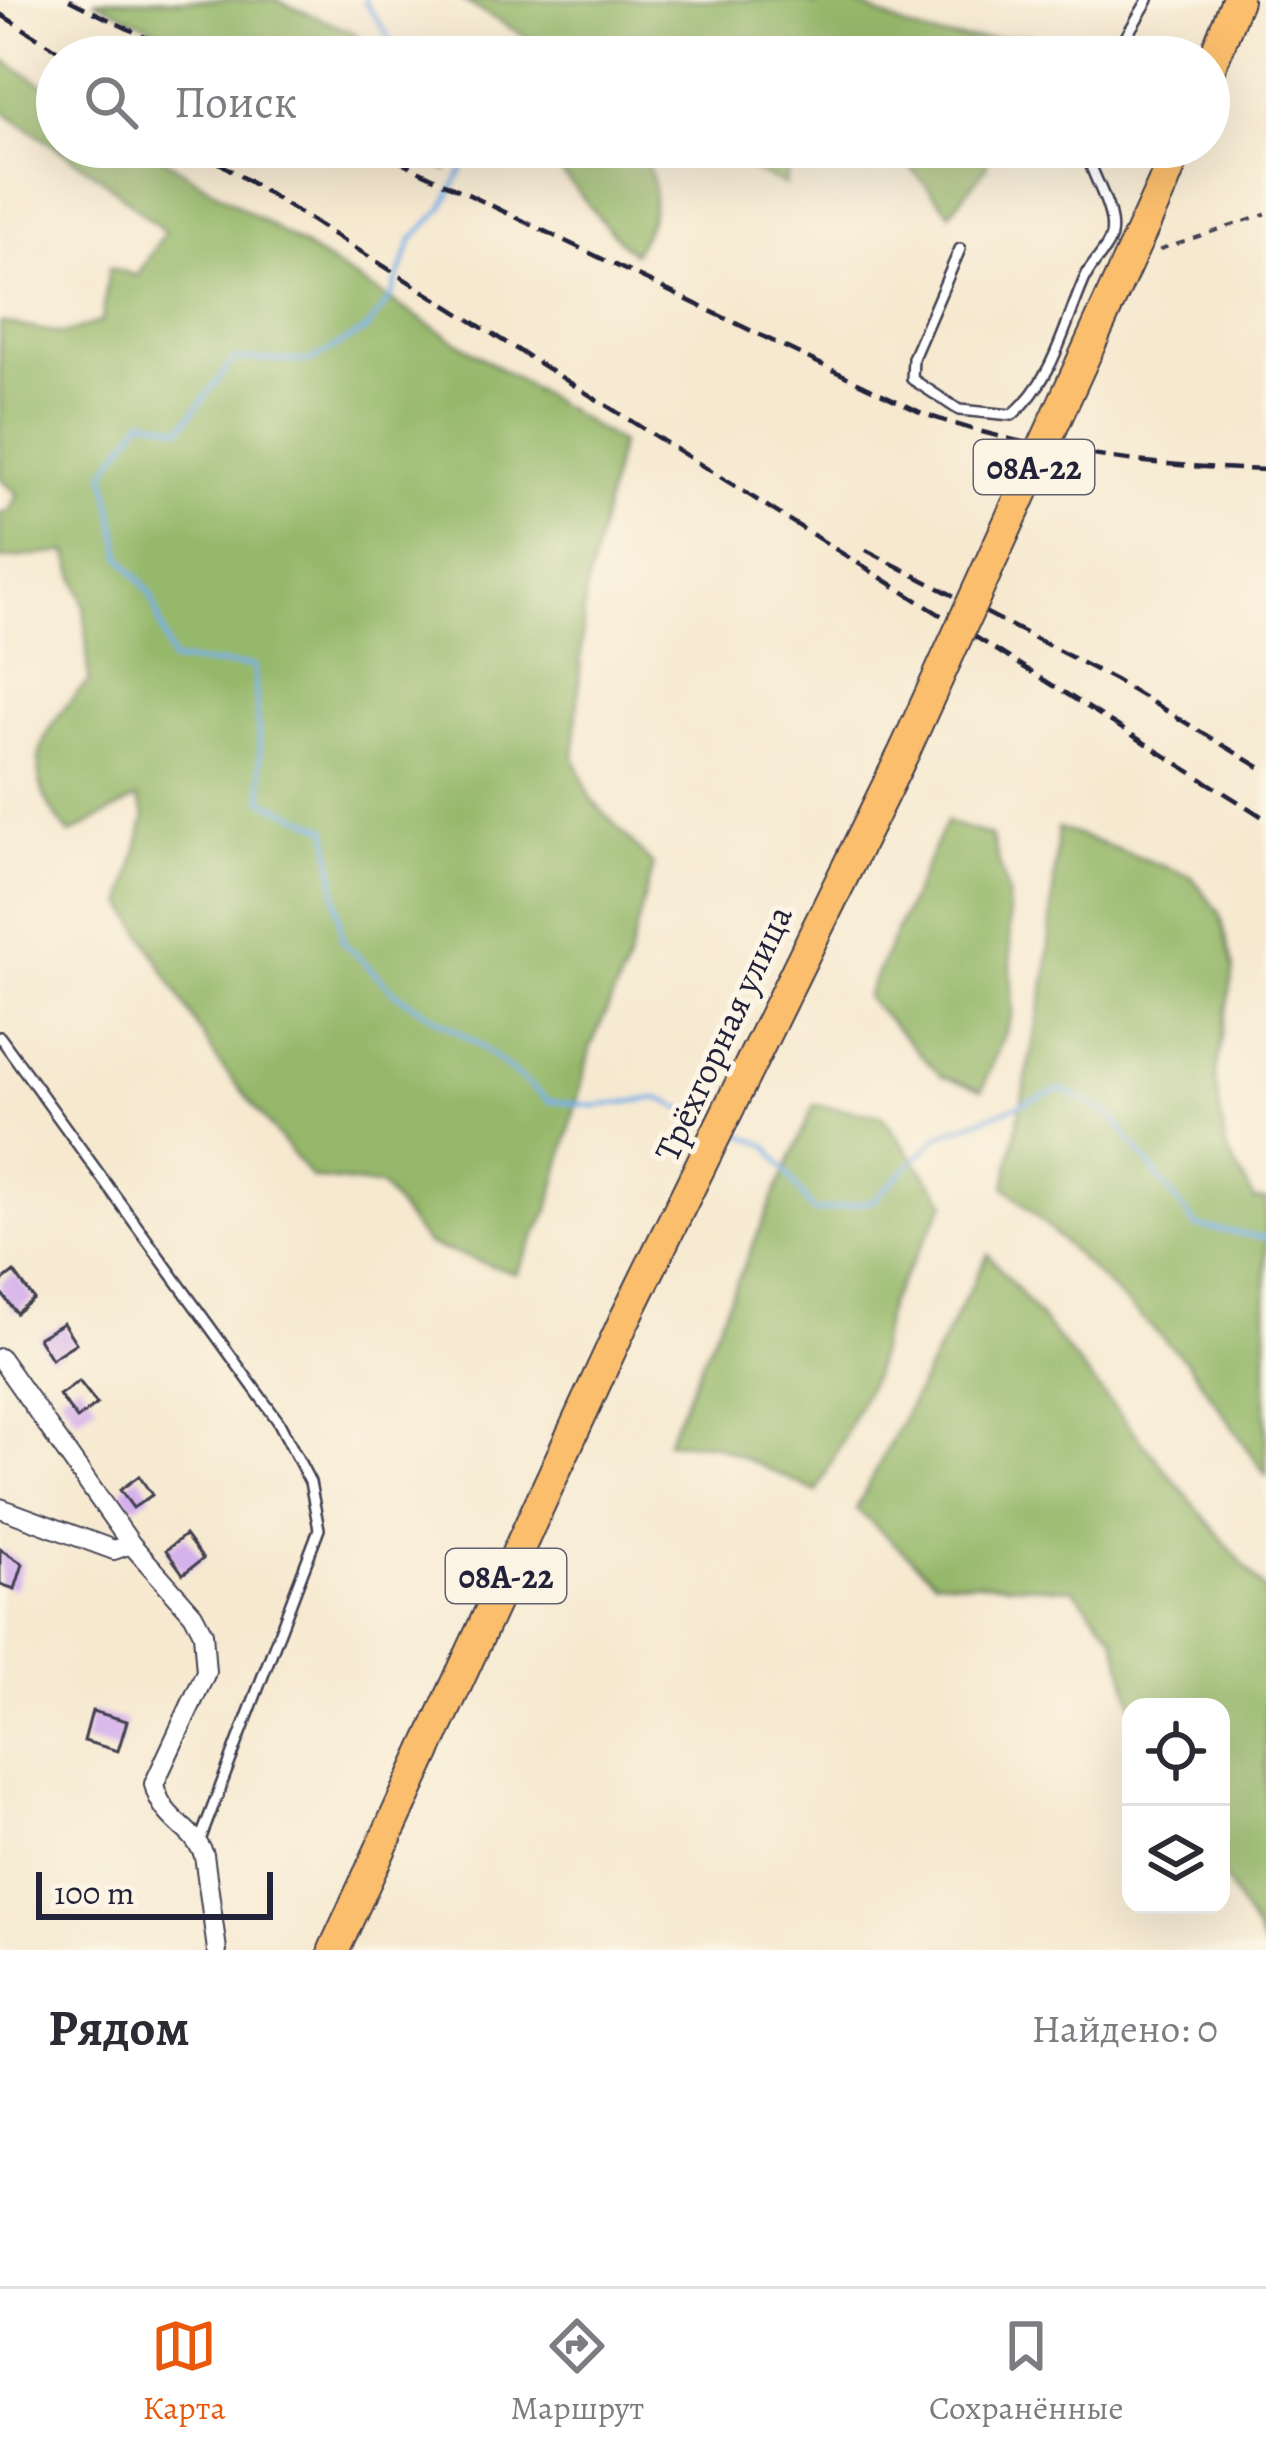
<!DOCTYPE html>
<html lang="ru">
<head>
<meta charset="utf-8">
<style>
  body { margin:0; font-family:Alegreya,serif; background:#f2f2f3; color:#2b2b33 }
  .controls { position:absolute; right:36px; bottom:36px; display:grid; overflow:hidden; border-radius:24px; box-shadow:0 12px 48px #0002 }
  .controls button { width:108px; height:108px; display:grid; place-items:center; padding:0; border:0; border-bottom:3px solid #e1e1e2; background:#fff; color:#2b2b33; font:60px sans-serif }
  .scale { position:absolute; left:36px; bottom:30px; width:237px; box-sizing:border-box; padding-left:12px; border:6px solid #22223b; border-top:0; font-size:33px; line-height:42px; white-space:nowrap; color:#22223b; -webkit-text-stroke:9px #fcf5e5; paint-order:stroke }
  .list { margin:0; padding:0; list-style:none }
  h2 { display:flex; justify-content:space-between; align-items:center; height:156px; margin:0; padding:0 48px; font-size:51px }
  h2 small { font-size:39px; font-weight:400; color:#7c7c81 }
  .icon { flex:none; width:66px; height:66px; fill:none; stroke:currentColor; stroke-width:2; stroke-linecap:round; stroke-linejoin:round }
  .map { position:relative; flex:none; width:1266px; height:1950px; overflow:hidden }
  .search { position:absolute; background:#fff; box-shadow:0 12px 48px #0002; left:36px; right:36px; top:36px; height:132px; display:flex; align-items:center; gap:30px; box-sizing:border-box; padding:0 42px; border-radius:66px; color:#7c7c81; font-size:45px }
  .sheet { height:336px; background:#fff }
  nav { display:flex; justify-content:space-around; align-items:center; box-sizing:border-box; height:168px; border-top:3px solid #e1e1e2; background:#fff; font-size:33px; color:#7c7c81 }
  nav a { display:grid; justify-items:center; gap:6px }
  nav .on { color:#ea580c }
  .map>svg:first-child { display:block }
  .forest { fill:#96b86b; stroke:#5c6d53; stroke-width:3 }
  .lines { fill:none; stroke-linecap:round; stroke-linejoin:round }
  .stream { stroke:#77b0e7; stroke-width:4.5 }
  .building { fill:#d4afec }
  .service-casing { stroke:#424051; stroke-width:14 }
  .minor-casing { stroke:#424051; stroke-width:22 }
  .trunk-casing { stroke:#424051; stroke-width:34 }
  .path { stroke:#424051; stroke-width:3; stroke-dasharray:9 9; stroke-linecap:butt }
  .service { stroke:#fff; stroke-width:9 }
  .minor { stroke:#fff; stroke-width:18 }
  .trunk { stroke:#fabe6d; stroke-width:30 }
  .rail { stroke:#22223b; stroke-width:4.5; stroke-dasharray:18 9; stroke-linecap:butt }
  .trunk-bridge-casing { stroke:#424051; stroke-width:34; stroke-linecap:butt }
  .trunk-bridge { stroke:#fabe6d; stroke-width:30 }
  .labels { text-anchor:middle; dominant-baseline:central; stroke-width:10; stroke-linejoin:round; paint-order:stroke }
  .shield { fill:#fcf5e5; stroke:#63616e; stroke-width:3 }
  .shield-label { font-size:33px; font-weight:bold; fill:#22223b }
  .street-label { font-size:36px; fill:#22223b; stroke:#fcf5e5 }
</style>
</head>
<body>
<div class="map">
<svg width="1266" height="1950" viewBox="0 0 1266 1950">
  <rect width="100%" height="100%" fill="#fcf5e5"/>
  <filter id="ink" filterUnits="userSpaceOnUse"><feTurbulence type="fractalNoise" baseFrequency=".00833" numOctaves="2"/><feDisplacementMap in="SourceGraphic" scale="24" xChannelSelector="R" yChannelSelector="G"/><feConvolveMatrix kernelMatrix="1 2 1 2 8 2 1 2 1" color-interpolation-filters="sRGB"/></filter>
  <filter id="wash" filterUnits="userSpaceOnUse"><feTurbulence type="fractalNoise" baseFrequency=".004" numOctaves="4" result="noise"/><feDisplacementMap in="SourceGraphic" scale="48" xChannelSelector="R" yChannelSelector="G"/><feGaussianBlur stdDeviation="2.7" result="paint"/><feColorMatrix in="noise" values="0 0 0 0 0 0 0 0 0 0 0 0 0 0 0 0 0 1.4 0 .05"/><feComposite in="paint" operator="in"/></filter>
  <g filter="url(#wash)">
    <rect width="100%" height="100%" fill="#f6e9d0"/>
    <path class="forest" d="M94,0H276L356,34L368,57H211Z
      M462,0H806L815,6L821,0C863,0 872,13 909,28C947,44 991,39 1031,35L1026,57H562Z
      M0,58L57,93V147H144L620,443L585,596L574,758L592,800L653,865L626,968L591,1046L549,1210L516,1274L427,1244L381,1186L312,1178L219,1063L124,903L145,816L137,798L70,834C16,774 37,733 89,681L84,604L67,552L0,559V513L9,511L18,494L0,479V322L64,334L102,321L109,267L137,276L165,232L100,177L0,109Z
      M398,147H455L457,160L446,170Z
      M535,147C561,147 597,141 622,149C671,164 655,223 633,253C595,220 574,179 535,147Z
      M700,147H793L785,185Z
      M893,147H990L986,167L950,213Z
      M946,822L991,836L1008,893L1013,1013L982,1090L941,1076L866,997Z
      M1058,828L1191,876L1220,913L1234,969L1215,1079L1226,1148L1255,1200H1266V1475L1188,1363L1005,1186L1047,972Z
      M814,1105L881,1115L946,1202L889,1303L874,1374L817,1492L713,1444L667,1442Z
      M988,1254L1266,1592V1950L1221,1872V1707H1133L1115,1638L1073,1589L935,1580L856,1509Z"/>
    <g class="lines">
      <path class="stream" d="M364,0L402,57
        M474,147L442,209L413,238L391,297L367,329L311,361L234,359L181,428L144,418L105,472L122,558L151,594L172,661L254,666L263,800L328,829L342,941L398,995L478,1044L549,1101L595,1106L659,1098L708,1120
        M729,1129L768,1146L814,1212L873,1201L940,1135L1061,1089L1111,1115L1196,1226L1266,1238"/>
    </g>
    <g id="blocks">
      <path class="building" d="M14,1272L34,1299L16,1313L0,1291V1283Z
        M63,1323L76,1343L51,1359L38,1338Z
        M79,1381L97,1404L77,1419L59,1395Z
        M139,1476L152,1495L133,1508L120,1490Z
        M185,1535L203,1559L183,1574L166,1550Z
        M0,1549L23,1564L15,1589L0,1584Z
        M92,1711L127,1721L118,1751L84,1741Z"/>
    </g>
  </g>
  <g filter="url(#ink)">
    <use href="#blocks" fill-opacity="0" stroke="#424051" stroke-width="3"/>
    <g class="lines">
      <g class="service-casing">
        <path id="service" d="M1114,57L1148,0
          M960,249L913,358L912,379L959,410L1012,415C1055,379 1064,324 1086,276C1092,263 1108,250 1111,236C1116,208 1090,175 1085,147
          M0,1037L278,1421L310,1482L319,1529L199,1843"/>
      </g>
      <g class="minor-casing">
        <path id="minor" d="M0,1358L131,1544L193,1614L203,1633L206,1672L154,1784C163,1823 191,1824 204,1855L217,1950
          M0,1508L114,1550L131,1544"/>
      </g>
      <g class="trunk-casing">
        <path id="trunk" d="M1209,70L1237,0
          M1163,184L1178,147
          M334,1950L625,1319L905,750"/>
      </g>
      <path class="path" d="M1159,250L1266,214"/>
      <use href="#service" class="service"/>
      <use href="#minor" class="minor"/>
      <use href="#trunk" class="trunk"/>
      <path class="rail" d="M69,0L186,57
        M0,14L69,57
        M194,147L1266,819
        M370,147L924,414C1037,453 1147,466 1266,470
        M866,550L1115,680L1266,771"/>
      <g class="trunk-bridge-casing">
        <path id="trunk-bridge" d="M905,750L1163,184"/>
      </g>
      <use href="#trunk-bridge" class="trunk-bridge"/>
    </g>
  </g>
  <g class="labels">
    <g class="shield">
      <rect x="974" y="440" width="120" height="54" rx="9"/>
      <rect x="446" y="1549" width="120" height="54" rx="9"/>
    </g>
    <g class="shield-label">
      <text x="1034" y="467">08А-22</text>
      <text x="506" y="1576">08А-22</text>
    </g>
    <g class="street-label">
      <text transform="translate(723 1033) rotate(-65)">Трёхгорная улица</text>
    </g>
  </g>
</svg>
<div class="controls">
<button><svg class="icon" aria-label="locate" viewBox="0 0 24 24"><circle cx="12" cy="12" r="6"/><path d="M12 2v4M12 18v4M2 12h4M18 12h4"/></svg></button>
<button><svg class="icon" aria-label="layers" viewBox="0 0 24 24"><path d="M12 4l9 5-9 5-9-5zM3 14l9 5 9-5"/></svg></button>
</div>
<div class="scale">100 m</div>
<div class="search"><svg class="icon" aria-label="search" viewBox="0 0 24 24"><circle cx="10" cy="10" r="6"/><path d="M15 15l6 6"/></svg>Поиск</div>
</div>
<section class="sheet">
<h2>Рядом<small>Найдено: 0</small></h2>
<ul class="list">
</ul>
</section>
<nav>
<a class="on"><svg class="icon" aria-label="map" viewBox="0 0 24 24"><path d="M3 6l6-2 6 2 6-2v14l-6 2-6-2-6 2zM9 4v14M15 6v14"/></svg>Карта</a>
<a><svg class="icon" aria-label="directions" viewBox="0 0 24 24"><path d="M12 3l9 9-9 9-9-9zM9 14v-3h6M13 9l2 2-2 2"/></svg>Маршрут</a>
<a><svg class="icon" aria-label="saved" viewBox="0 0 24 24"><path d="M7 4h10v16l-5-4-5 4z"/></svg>Сохранённые</a>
</nav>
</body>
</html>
